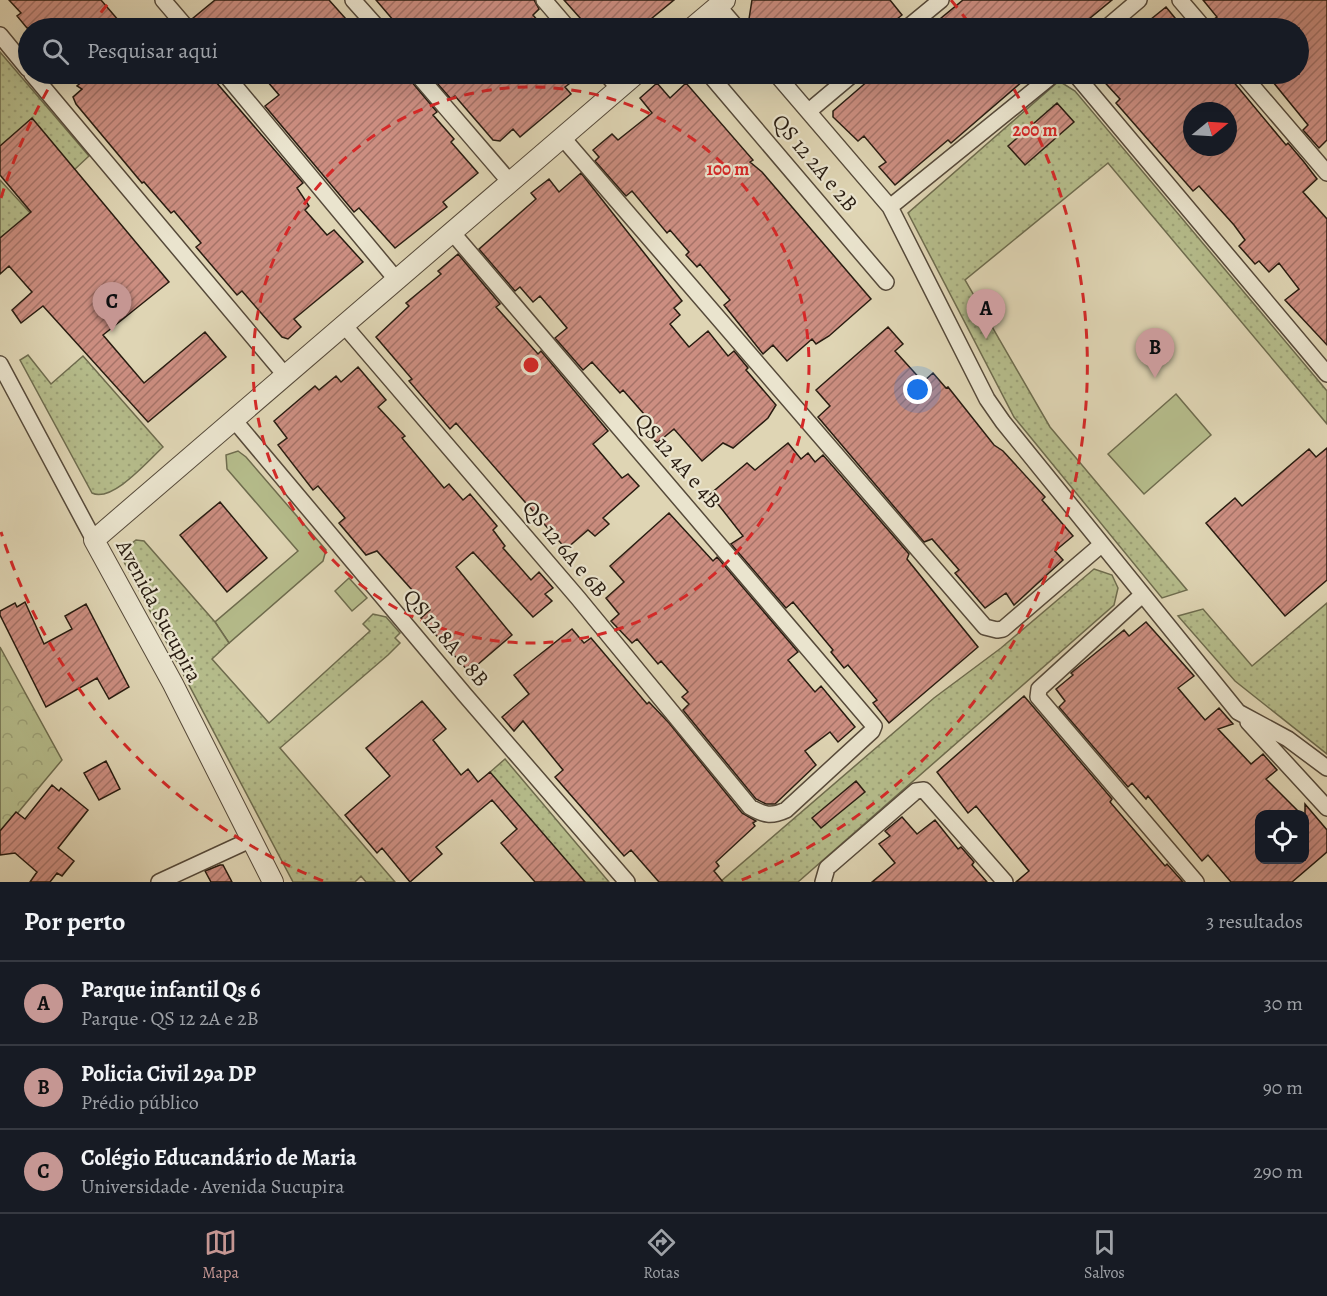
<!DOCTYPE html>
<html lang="pt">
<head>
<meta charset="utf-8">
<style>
  body { margin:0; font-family:Alegreya,serif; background:#20242c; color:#f1f3f6 }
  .controls { position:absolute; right:18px; bottom:18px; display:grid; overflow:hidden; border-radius:12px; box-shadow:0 6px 24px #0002 }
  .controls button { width:54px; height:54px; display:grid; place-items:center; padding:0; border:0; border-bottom:2px solid #363941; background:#171b24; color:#f1f3f6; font:30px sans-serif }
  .compass { position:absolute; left:1183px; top:102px; width:54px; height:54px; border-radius:50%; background:#171b24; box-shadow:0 6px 24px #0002; rotate:72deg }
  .you { position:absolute; left:918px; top:390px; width:21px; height:21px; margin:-15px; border:4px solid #fff; border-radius:50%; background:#1a73e8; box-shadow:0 0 0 9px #1a73e833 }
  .badge { display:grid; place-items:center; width:39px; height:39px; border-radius:50%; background:#c59692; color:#111; font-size:20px; font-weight:700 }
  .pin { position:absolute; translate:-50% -50px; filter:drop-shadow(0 2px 3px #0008) }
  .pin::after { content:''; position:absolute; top:32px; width:21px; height:18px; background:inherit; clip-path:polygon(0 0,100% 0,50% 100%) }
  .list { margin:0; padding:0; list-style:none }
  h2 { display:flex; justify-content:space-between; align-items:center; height:78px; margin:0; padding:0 24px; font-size:26px }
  h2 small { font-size:20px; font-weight:400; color:#9ea1a6 }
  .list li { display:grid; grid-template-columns:39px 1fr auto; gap:18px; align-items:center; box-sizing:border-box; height:84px; padding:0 24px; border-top:2px solid #363941 }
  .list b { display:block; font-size:22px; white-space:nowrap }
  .list p { margin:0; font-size:20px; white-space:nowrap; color:#9ea1a6 }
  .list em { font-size:20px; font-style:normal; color:#9ea1a6 }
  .icon { flex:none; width:33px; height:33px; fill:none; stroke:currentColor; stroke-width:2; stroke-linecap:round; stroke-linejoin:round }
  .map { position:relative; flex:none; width:1327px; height:882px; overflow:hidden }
  .search { position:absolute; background:#171b24; box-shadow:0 6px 24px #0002; left:18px; right:18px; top:18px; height:66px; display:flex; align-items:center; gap:15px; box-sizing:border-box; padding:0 21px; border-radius:33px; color:#9ea1a6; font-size:22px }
  .sheet { height:330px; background:#171b24 }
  nav { display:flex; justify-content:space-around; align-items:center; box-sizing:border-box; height:84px; border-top:2px solid #363941; background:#171b24; font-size:16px; color:#9ea1a6 }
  nav a { display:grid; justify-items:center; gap:3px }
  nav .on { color:#c59692 }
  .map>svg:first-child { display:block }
  .grass { fill:#b5bc8b; stroke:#6e6c4e; stroke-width:1.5 }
  .forest { fill:url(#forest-crowns); stroke:#6e6c4e; stroke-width:1.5 }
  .park { fill:url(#park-dots); stroke:#6e6c4e; stroke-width:1.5 }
  .building { fill:url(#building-hatch); stroke:#281c11; stroke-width:1.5; fill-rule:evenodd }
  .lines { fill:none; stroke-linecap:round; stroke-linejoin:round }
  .minor-casing { stroke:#564a3a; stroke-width:18 }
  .tertiary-casing { stroke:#564a3a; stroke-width:22 }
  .minor { stroke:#eae4ce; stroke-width:15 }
  .tertiary { stroke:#eae4ce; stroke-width:20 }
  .ring { fill:none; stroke:#d62828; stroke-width:3; stroke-dasharray:10 8 }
  .labels { text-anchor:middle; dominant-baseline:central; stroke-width:4.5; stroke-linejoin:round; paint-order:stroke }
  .street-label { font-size:22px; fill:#281c11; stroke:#eae4ce }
  .centre { fill:#d62828; stroke:#eae4ce; stroke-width:3 }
  .ring-label { font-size:18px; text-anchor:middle; font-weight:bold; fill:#d62828; stroke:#eae4ce; stroke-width:4.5; stroke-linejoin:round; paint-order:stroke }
</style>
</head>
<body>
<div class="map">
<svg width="1327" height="882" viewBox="0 0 1327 882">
  <defs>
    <pattern id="forest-crowns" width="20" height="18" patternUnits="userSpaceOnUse" patternTransform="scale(1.5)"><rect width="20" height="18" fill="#b5bc8b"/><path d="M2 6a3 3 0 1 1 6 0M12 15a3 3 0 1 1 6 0" fill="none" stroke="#9ca177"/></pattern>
    <pattern id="park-dots" width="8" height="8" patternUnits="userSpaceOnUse" patternTransform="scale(1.5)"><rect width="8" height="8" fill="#b5bc8b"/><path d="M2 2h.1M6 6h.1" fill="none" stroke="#9ca177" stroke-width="1.8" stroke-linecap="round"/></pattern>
    <pattern id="building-hatch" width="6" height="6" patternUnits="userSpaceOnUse" patternTransform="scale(1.5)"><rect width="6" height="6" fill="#cc8e81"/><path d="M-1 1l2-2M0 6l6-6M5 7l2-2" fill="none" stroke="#a67368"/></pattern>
  </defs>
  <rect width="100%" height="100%" fill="#dfd5b4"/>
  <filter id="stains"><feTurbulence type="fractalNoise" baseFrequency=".00333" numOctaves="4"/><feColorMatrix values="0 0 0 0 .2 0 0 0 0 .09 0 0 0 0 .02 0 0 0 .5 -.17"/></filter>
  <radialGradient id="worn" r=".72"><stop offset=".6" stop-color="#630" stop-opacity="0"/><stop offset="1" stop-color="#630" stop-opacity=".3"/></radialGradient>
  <path class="grass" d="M1176,394L1211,435L1144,494L1108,454Z
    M238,451L246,457L326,550L323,561L229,643L215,622L298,551L227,469L226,455Z
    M349,578L367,598L352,611L335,591Z"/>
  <path class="forest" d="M0,647L62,760L0,834Z"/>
  <path class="park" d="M0,52L89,156L74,170L0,152Z
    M1059,81L1075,91L1327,391V424L1108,163L965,280L1050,427L1187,590L1162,598L1014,417L908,213Z
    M0,180L32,215L0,238Z
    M28,355L51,384L83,356L163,447C148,461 112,503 92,493L20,360Z
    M136,540L144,541L215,622L229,643L212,659L269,723L370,631L363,624L373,614L386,617L400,633L395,638L400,643L388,655L280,748L395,882H366L361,876L355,882H293L122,558L123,550Z
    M1094,569L1112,575L1118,588L1114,605L798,882H720L934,698L1001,648Z
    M1327,603V754L1235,681L1178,616L1203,609L1252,666Z
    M505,759L609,882H584L489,773Z"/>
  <path class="building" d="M9,0H101L125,28H27L17,16L21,13Z
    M215,0H329L354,28H196L192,19Z
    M376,0H534L539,9L533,15L544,28H400Z
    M564,0H674L640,28H589Z
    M752,0H890L902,15L886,28H758L749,19Z
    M963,0H1112L1078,28H929Z
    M1203,0H1327V140L1319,148L1303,130L1308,125L1273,82L1282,74H1299V28H1223L1214,19L1217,17Z
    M1166,7L1175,18L1163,28H1140Z
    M91,74H209L303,183L297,188L309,206L305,210L327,235L334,230L363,262L294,319L301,327L288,339L282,337L242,291L237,295L196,247L201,243L174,211L171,213L144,182L142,183L76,104L73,97L82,89L77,86Z
    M261,74H408L410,80L437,112L433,115L454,139L451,142L478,173L443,202L447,207L395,248L359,208L354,212L265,106L279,95Z
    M429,74H582L565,87L571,94L520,137L513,129L500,141L493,140L455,96L451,99Z
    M876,74H1031L951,143L948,140L895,185L879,167L886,162L864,136L858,141L833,117V111Z
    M1097,74H1227L1286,145L1288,143L1304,162L1317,179L1303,192L1327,219V345L1285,300L1299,289L1279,263L1269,272L1259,261L1255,264L1239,246L1245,240L1234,225L1199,186L1193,191L1116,103L1120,99ZM1192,111H1228V147H1192Z
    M657,83L670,98L686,83L753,160L750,162L762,172L871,299L829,336L816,344L812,339L787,361L773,345L763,354L724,305L730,300L700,264L697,267L686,255L689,252L670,230L667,233L632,191L626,196L595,161L599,157L593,150L612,134L618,140L652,113L640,98Z
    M1057,103L1074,122L1025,165L1008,146Z
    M32,118L169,282L103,335L144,383L205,332L226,357L148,422L43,306L21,323L12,310L32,292L9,266L0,274V238L31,212L0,175V146Z
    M581,173L682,301L674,308L680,315L670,324L689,347L708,331L728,356L734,351L748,368L746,370L776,405L768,418L733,448L723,443L702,461L674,429L657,443L643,429L651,422L623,390L620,393L592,362L583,370L555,338L567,328L540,296L533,302L520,287L515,291L479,249L536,199L531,193L549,179L559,192Z
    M458,254L500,304L496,307L538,354L541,351L608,431L593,444L622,478L628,474L639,486L603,518L609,524L595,536L588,530L566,549L456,423L450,429L409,381L412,379L376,337L409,306L406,303L441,274L438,271Z
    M888,327L903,344L895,351L923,382L933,373L946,388L948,387L994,445L1003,451L1045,497L1042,500L1073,536L1055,551L1063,560L1014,605L1006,593L985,608L955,573L959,570L932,539L924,542L818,417L830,406L816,390Z
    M358,367L386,400L378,407L405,436L402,438L444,488L449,484L463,500L470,494L497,526L493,530L505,546L503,548L531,580L539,572L553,588L545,594L552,601L533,617L473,552L456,567L512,635L469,672L421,618L430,610L377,551L366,555L339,523L345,518L318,486L313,490L278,445L287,438L274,421L315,386L319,390L336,376L341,382Z
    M788,443L801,459L808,453L815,462L823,455L909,554L907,559L978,647L889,723L873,703L877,700L848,665L844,668L831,652L833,650L793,602L786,608L731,544L743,536L710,494L747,463L755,470Z
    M1327,448V580L1285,616L1206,523L1235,498L1242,506L1309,449L1316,457Z
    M220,502L267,558L227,592L180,535Z
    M669,513L713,561L717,557L798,652L788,660L815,692L821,686L855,727L838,742L830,732L805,751L816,765L775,804H766L756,799L683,710L689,704L682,697L688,692L661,661L658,664L637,639L632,643L611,621L619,614L606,598L624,582L610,566Z
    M25,602L44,644L72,629L65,616L86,604L129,687L109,699L97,678L46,707L0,615V611L15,603L17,607Z
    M1146,622L1194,676L1178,688L1205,720L1219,708L1233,724L1218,729L1251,764L1263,754L1277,770L1266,779L1301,814H1260V860H1305V804L1327,830V852L1292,882H1231L1208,855L1202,861L1148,796L1146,799L1132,783L1128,787L1059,707L1065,701L1056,689L1073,675L1071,673L1124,630L1129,636Z
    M572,629L584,643L591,638L647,704L649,702L669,723L742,813L756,821L753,823L755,826L716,862L719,866L714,871L723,882H659L631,850L624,856L555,777L563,770L523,721L514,731L502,717L529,694L514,675Z
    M1024,696L1112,799L1110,802L1165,866L1167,864L1183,882H1016L1029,871L976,806L968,813L937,772Z
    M422,701L446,729L433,740L461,775L468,769L478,782L490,772L585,882H535L501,843L517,829L492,800L436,847L442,854L410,882L382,848L377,853L345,815L390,776L366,748Z
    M106,761L120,789L99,800L84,773Z
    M856,781L865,792L821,828L812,818Z
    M52,785L59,791L61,788L88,810L58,848L74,861L62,876L57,873L50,882H30L37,872L15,853L0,855V831L16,812L25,819Z
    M902,817L917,834L935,820L958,849L961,847L974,862L972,865L987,882H872L895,863L879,844L890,836L885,831Z
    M220,865H223L232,882H211L205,871Z"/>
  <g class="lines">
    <g class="minor-casing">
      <path id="minor" d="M163,0L187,28
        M353,0L378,28
        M544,0L568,28
        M1180,0L1204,28
        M718,6L737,28
        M907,28L941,0
        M1106,28L1139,0
        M0,35L28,69
        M32,74L285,375
        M225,74L395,278
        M417,74L509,181
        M606,74L618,87
        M709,74L886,282
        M776,74L890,207L987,399L1003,422L1238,712L1288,739L1327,768
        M1075,74L1327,374
        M1242,74L1327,173
        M809,111L853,74
        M562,137L985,627L997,630L1003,629L1101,545
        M890,207L1054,74
        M343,324L578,598L750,807C764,815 771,817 786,810L872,731L874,726L451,231
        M0,364L94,540
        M234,420L465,695L627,882
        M1142,595L1039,689L1038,697L1196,882
        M1248,722L1327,808
        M159,882L250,840
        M823,882L827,868L916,791L924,790L1005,882"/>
    </g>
    <g class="tertiary-casing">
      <path id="tertiary" d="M692,28L725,0
        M273,882L173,684L94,540L636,74"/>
    </g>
    <use href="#minor" class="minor"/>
    <use href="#tertiary" class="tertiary"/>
  </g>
  <g class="ring">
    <circle cx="531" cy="365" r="278"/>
    <path d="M323 881A556 556 0 0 1 1 532M1 198A556 556 0 0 1 57 74M90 27A556 556 0 0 1 111 0M951 0A556 556 0 0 1 972 27M1005 74A556 556 0 0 1 739 881"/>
  </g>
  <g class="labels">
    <g class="street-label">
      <text transform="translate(815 163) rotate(50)">QS 12 2A e 2B</text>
      <text transform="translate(678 461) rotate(49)">QS 12 4A e 4B</text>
      <text transform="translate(565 549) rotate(50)">QS 12 6A e 6B</text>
      <text transform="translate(159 611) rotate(62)">Avenida Sucupira</text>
      <text transform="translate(446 638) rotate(50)">QS 12 8A e 8B</text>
    </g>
  </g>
  <circle cx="531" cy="365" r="9" class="centre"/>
  <g class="ring-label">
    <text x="1035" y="136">200 m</text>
    <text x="728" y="175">100 m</text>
  </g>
  <rect width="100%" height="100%" filter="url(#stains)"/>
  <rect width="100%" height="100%" fill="url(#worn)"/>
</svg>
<div class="controls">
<button><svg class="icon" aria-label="locate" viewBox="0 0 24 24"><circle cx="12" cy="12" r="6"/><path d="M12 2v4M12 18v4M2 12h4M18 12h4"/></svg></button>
</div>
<svg class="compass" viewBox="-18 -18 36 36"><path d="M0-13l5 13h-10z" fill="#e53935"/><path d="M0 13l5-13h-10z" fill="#9ea1a6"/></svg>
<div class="you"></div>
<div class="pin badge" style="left:986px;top:339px">A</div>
<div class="pin badge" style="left:1155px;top:378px">B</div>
<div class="pin badge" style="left:112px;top:332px">C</div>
<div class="search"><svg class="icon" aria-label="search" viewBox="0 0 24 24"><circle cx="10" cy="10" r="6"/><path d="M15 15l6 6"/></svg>Pesquisar aqui</div>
</div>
<section class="sheet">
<h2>Por perto<small>3 resultados</small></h2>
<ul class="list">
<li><span class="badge">A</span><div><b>Parque infantil Qs 6</b><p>Parque · QS 12 2A e 2B</p></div><em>30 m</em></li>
<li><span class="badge">B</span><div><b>Policia Civil 29a DP</b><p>Prédio público</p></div><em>90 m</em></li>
<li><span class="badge">C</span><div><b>Colégio Educandário de Maria</b><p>Universidade · Avenida Sucupira</p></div><em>290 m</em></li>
</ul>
</section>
<nav>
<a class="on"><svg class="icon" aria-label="map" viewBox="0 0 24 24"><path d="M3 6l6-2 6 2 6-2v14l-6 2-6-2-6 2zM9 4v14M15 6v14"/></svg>Mapa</a>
<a><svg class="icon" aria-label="directions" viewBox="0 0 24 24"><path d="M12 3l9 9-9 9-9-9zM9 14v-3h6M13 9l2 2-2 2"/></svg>Rotas</a>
<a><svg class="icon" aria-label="saved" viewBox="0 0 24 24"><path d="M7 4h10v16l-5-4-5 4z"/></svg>Salvos</a>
</nav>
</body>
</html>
